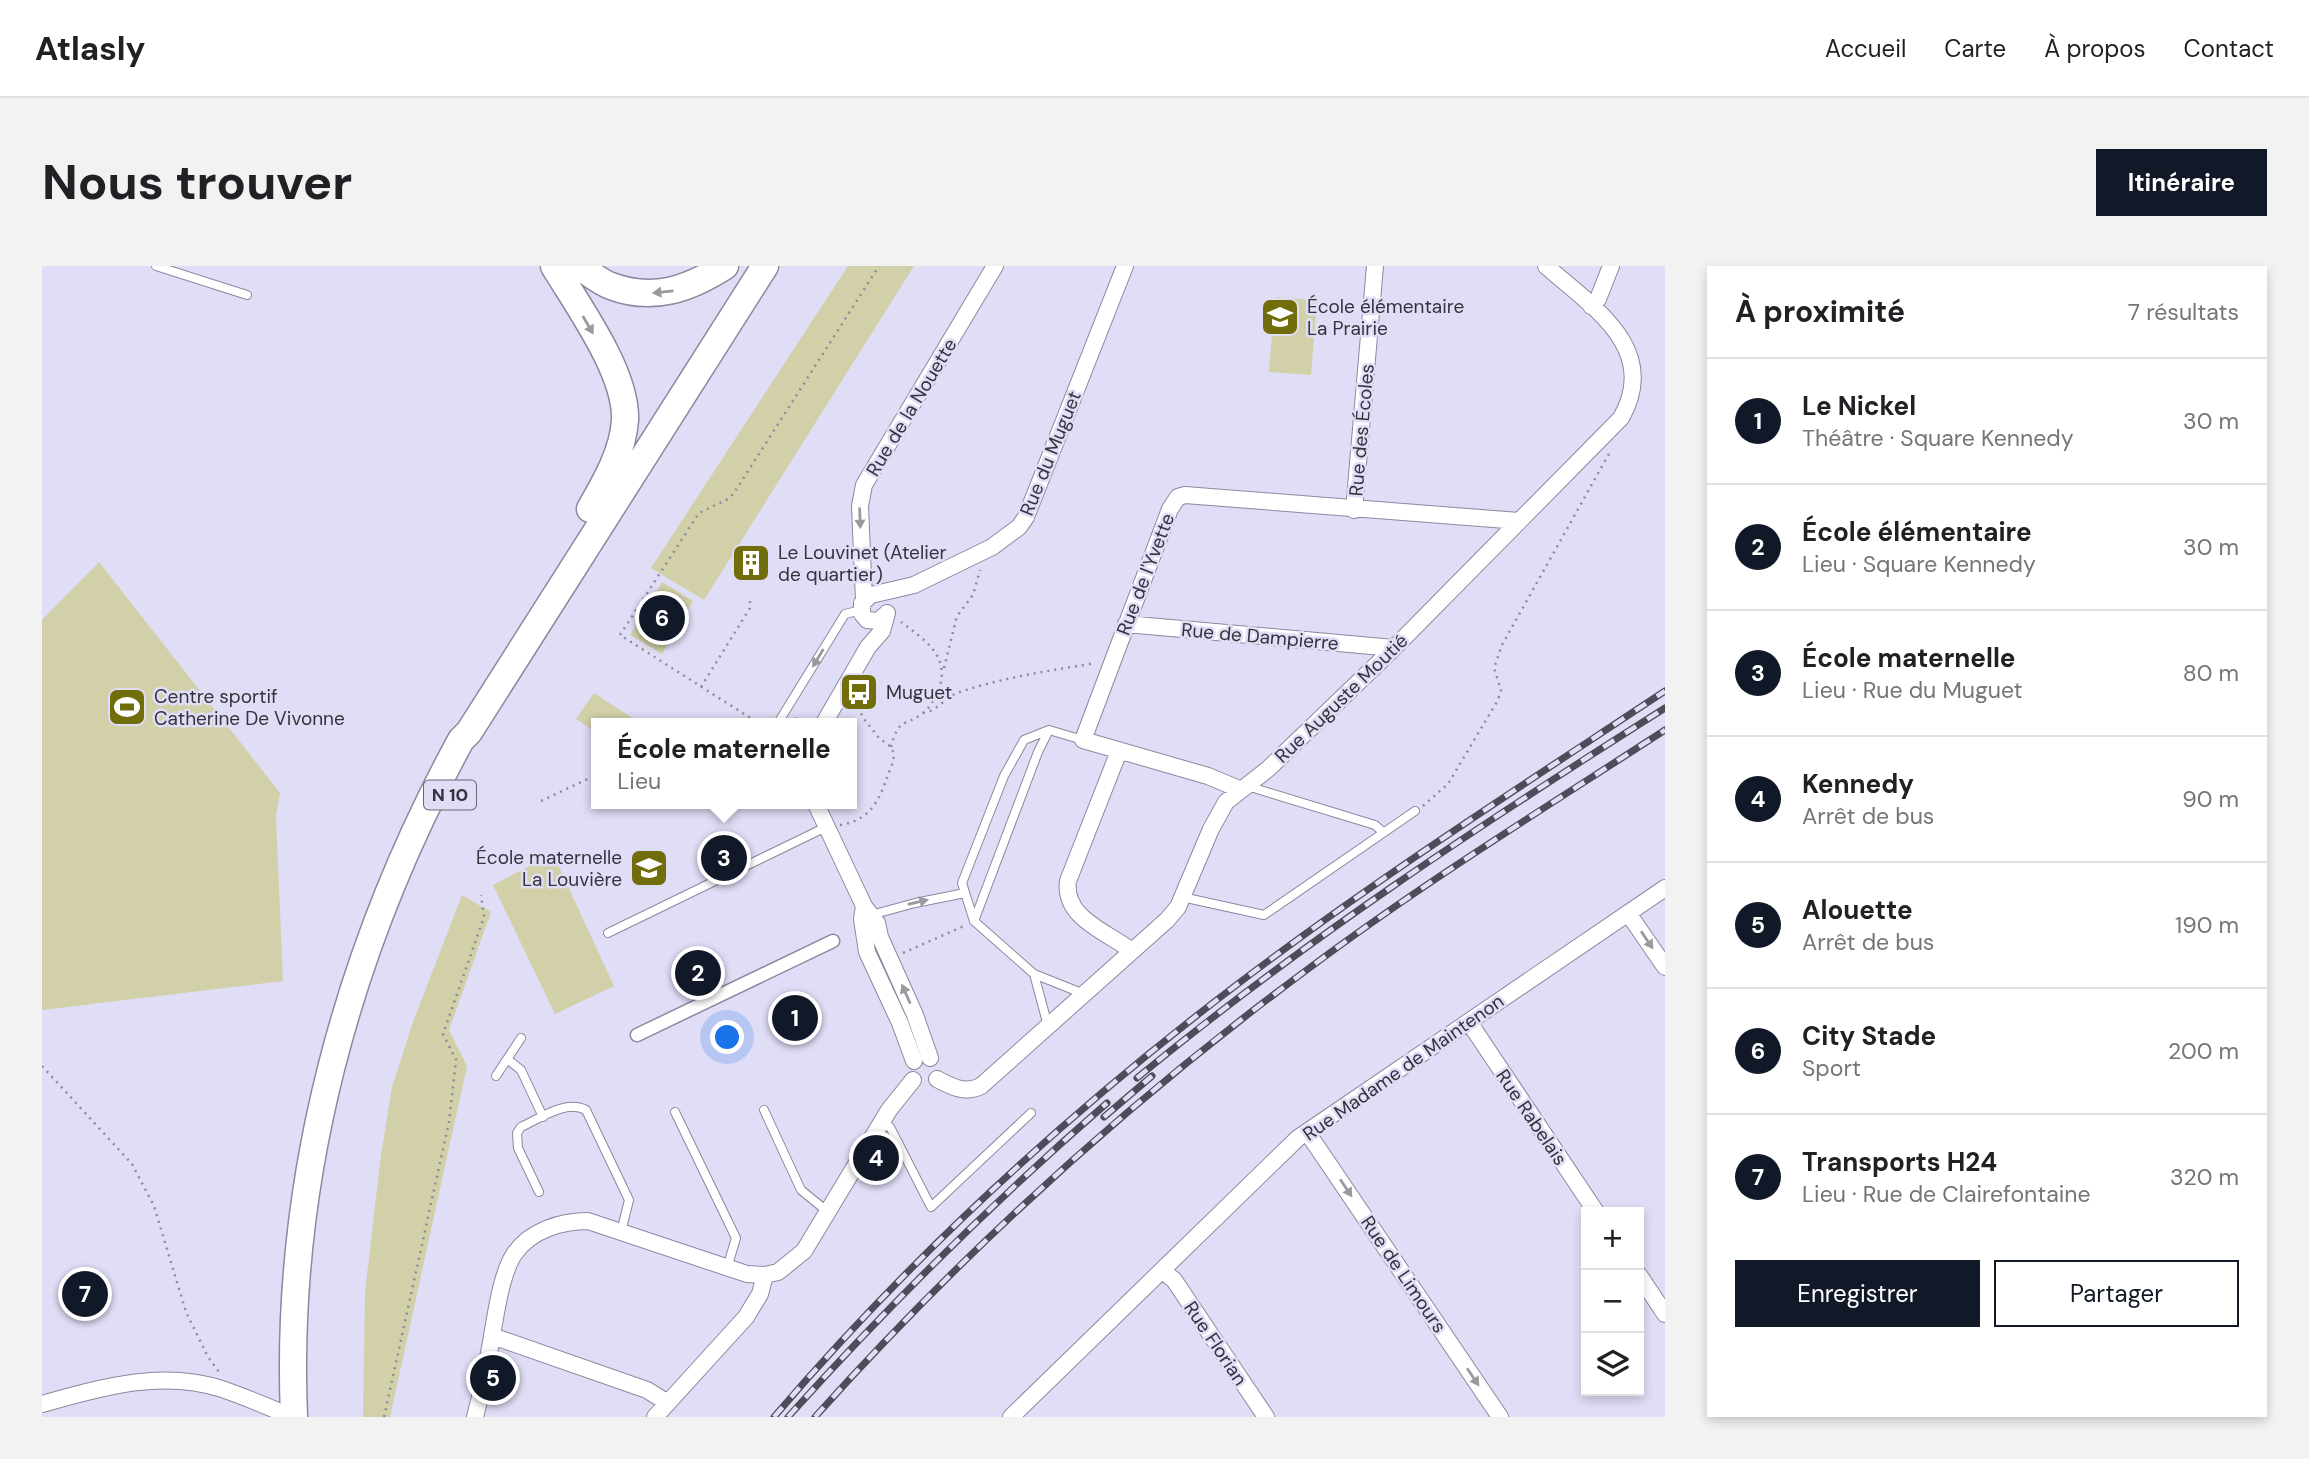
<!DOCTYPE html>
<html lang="fr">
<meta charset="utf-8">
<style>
:root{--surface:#fff;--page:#f2f2f2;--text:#202124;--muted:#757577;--line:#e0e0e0;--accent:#111827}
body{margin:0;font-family:"DM Sans",sans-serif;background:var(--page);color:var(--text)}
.controls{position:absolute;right:21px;bottom:21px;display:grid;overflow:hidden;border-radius:0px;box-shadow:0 4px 10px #0003}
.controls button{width:63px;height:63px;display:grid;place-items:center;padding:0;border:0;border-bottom:2px solid var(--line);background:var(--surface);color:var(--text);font:35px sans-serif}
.you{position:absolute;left:686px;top:772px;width:24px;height:24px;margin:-18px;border:5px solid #fff;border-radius:50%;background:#1a73e8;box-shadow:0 0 0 10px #1a73e833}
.badge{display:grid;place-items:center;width:46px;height:46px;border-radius:50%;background:var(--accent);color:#fff;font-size:23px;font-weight:700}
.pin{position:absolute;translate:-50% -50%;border:4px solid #fff;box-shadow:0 2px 7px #0006}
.popup{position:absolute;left:549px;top:452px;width:266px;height:91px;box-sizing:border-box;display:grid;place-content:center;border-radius:0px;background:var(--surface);filter:drop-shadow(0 2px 5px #0005);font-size:23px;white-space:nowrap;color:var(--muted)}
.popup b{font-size:26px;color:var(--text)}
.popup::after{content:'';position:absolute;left:50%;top:100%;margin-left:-14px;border:14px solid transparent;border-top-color:var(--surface)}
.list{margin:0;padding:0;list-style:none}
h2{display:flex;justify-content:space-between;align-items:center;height:91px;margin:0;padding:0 28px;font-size:30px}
h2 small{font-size:23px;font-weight:400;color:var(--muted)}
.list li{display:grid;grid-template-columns:46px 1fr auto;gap:21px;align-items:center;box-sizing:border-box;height:126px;padding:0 28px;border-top:2px solid var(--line)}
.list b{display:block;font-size:26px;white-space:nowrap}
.list p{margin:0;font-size:23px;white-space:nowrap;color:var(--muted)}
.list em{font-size:23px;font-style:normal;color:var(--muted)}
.actions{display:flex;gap:14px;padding:21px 28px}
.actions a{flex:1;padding:16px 0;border:2px solid var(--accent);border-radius:0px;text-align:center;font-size:24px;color:var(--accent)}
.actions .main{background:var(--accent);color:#fff}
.icon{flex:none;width:38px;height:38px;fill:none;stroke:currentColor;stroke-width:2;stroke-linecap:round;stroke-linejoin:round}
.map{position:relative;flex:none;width:1623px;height:1151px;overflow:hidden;border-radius:0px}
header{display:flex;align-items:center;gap:42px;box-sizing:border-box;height:98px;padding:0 35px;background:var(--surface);border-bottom:2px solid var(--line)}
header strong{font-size:33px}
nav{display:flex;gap:38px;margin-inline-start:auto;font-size:24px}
.intro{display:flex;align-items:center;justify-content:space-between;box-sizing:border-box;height:168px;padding:0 42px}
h1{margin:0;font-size:49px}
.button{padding:18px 32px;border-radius:0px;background:var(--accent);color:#fff;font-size:24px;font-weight:700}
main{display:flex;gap:42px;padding:0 42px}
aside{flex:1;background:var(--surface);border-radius:0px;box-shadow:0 4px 10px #0003}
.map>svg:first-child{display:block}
.green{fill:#d1d0a8}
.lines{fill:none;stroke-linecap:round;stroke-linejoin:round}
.service-casing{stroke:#8b889f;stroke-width:10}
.pedestrian-casing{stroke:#8b889f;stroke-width:15}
.minor-casing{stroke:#8b889f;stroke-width:18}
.primary-casing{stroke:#8b889f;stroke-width:29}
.path{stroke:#8d8b9c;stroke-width:2.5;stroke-dasharray:2 5;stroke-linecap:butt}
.service{stroke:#fff;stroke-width:8}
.pedestrian{stroke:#fff;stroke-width:12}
.minor{stroke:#fff;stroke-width:16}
.primary{stroke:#fff;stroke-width:26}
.rail-casing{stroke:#4e4c58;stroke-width:7}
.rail{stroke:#e0ddf6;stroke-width:4.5;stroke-dasharray:13;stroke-linecap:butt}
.oneway{fill:#9a999e}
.labels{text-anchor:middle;stroke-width:5;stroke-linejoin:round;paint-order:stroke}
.shield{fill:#e0ddf6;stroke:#686674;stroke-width:2}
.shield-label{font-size:18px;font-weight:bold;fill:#34333c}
.poi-label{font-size:19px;fill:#34333c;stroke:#e0ddf6;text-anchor:start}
.street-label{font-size:19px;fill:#34333c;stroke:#e0ddf6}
</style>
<header>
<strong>Atlasly</strong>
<nav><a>Accueil</a><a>Carte</a><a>À propos</a><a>Contact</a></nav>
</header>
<div class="intro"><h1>Nous trouver</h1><a class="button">Itinéraire</a></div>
<main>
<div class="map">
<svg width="1623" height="1151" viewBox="0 0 1623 1151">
<rect width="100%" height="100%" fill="#e0ddf6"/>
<path class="green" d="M806 0H872L662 334 609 302Z
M1233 31 1275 34 1269 109 1227 106Z
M57 296 238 527 234 550 241 715 0 744V354Z
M620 316 651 335 620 388 588 369Z
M552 427 595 455 593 457H554V466L534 453Z
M511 588 572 720 513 748 451 619Z
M420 629 449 646 407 764 425 800 348 1151H321L323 1026 339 889 350 821 371 756Z"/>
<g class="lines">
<defs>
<path id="service" d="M114 0 205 29
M736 457 803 348 819 344
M1205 520 1333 559 1341 566
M1140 631 1222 649 1373 545
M829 649 873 637 923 627
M932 655 996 486 1007 464 1041 474
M566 667 784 561
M992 708 1042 728
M1006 760 992 708 932 655 920 617 962 510 982 474 1007 464
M465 793 479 804 501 851
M454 810 479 772
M722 844 759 924 786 946
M633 846 694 972 685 1002
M839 856 848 861 889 941 989 847
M497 926 476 882 475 867 479 861C497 853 524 833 544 844L587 934 579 966"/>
<path id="pedestrian" d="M595 769 791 675"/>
<path id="minor" d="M1549 40 1556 33 1569 0
M1312 244 1333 0
M822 334 818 240 822 219 953 0
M843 349 837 355 825 354 820 348V337L829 329 872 319 950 281 977 261 984 251 1083 0
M1084 358 1352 382
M782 457 826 381 840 365 845 347
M1077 485 1026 615C1021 652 1065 666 1090 685
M1197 523 1166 510 1041 474 1128 243 1136 231 1143 229 1477 255
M774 538 822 640 835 657 838 671 873 749 888 792
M822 640 820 653 825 686 858 757 872 795
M1586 647 1623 701
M1427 756 1554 946
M895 813C910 821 923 828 939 820L1125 654 1136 641 1169 563 1184 536 1226 503 1352 382 1579 152C1619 82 1549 40 1504 0
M1265 866 1458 1151
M1121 1005 1132 1014 1224 1151
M1597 1009 1623 1048
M450 1070 605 1124 626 1137
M0 1138C58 1122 119 1103 180 1123 203 1131 227 1141 250 1151
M433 1151C438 1131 443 1112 446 1092 452 1064 457 1009 473 987 489 964 520 955 546 955L705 1008 723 1009 736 1006 762 985 847 844 871 814
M613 1151 704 1051 718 1028 723 1009
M969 1151 1256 872 1623 622"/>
<path id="primary" d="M512 0C536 40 585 107 583 154 581 186 564 215 548 243
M537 0C547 7 558 16 569 20 611 36 647 23 683 0
M252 1151C242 914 306 681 419 474L427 466 723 0"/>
</defs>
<use href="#service" class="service-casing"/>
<use href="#pedestrian" class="pedestrian-casing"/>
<use href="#minor" class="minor-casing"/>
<use href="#primary" class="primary-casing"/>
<path class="path" d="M902 402 915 350 931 329 938 304
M659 421 708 342V330
M881 447C896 445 904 430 918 426 963 411 1007 405 1053 397
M753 452 760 456 767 455
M712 457 710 453 578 369 657 247 686 233 692 227 837 0
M849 481C857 451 861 462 881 447 888 442 892 433 896 425 910 391 883 374 859 356
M499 535 554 509
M1381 540 1406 518 1456 434 1459 424 1452 402 1460 379 1568 186
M798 559C835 553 839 526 851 496L852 488 849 481 837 472 822 453 812 434
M861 687 922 660
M0 800 90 898 112 940 144 1046 166 1091 177 1106
M342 1151 407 856 414 794 401 768 442 651 439 629"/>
<use href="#service" class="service"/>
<use href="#pedestrian" class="pedestrian"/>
<use href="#minor" class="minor"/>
<use href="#primary" class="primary"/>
<defs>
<path id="rail" d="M1095 812C1261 675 1441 557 1623 442
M1062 851 1110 810
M732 1151C868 992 1026 847 1193 720 1331 615 1478 521 1623 425
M746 1151C846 1040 952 935 1065 837
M773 1151C922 985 1086 836 1266 703 1381 617 1503 542 1623 464"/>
</defs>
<use href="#rail" class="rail-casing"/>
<use href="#rail" class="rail"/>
</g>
<defs><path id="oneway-solid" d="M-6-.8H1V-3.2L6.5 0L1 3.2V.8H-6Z" transform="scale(1.75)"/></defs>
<g class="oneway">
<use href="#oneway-solid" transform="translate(621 26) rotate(174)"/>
<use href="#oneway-solid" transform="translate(546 59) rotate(60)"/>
<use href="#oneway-solid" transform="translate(818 252) rotate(88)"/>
<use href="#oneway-solid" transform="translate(776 392) rotate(121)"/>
<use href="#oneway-solid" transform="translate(876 636) rotate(-13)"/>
<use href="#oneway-solid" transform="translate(1605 674) rotate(56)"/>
<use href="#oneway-solid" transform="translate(864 728) rotate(-114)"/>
<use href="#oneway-solid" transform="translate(1304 922) rotate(56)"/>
<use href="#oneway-solid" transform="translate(1431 1111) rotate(56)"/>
</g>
<defs>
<symbol id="school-square" viewBox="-11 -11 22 22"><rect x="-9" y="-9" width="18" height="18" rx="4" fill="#716d0b" stroke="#e0ddf6"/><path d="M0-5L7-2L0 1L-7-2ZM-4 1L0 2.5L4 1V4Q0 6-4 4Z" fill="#fff"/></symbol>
<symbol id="building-square" viewBox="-11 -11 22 22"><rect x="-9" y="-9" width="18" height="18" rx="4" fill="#716d0b" stroke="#e0ddf6"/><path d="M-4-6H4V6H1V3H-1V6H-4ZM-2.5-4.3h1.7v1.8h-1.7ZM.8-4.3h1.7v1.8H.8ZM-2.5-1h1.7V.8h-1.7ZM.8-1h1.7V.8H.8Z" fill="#fff"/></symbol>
<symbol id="bus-square" viewBox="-11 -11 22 22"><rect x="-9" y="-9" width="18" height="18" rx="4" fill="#716d0b" stroke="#e0ddf6"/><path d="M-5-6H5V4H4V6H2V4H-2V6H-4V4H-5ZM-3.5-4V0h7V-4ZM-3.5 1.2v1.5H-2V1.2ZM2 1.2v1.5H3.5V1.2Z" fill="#fff"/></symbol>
<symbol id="stadium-square" viewBox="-11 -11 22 22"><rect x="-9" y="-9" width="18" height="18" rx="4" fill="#716d0b" stroke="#e0ddf6"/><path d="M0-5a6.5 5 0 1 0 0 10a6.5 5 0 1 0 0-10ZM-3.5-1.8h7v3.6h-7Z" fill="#fff"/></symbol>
</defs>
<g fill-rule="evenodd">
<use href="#school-square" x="1216" y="29" width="44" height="44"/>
<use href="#building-square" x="687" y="275" width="44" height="44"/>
<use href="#bus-square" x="795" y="404" width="44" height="44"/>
<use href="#stadium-square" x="63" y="419" width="44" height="44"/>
<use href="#school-square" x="585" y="580" width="44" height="44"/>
</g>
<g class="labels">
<rect class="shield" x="382" y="514.5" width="52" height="29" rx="5"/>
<g class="shield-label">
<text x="408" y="535">N 10</text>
</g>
<g class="poi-label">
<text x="1265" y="47">École élémentaire<tspan x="1265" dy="22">La Prairie</tspan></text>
<text x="736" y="293">Le Louvinet (Atelier<tspan x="736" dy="22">de quartier)</tspan></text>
<text x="844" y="433">Muguet</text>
<text x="112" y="437">Centre sportif<tspan x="112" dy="22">Catherine De Vivonne</tspan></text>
<text x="580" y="598" text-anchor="end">École maternelle<tspan x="580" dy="22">La Louvière</tspan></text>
</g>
<g class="street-label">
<text transform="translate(869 141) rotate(-59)" y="7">Rue de la Nouette</text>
<text transform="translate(1319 164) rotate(-85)" y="7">Rue des Écoles</text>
<text transform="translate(1008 187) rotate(-68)" y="7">Rue du Muguet</text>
<text transform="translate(1103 308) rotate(-69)" y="7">Rue de l'Yvette</text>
<text transform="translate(1218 370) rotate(5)" y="7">Rue de Dampierre</text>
<text transform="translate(1299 432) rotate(-44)" y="7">Rue Auguste Moutié</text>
<text transform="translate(1361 801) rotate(-35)" y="7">Rue Madame de Maintenon</text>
<text transform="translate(1490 851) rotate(56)" y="7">Rue Rabelais</text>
<text transform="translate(1362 1008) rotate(56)" y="7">Rue de Limours</text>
<text transform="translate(1174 1077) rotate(56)" y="7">Rue Florian</text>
</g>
</g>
</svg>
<div class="controls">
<button>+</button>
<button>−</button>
<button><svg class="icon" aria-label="layers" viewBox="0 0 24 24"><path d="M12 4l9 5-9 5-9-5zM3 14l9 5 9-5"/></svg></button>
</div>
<div class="you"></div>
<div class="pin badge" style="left:753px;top:752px">1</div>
<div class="pin badge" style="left:656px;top:707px">2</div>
<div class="pin badge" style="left:682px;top:592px">3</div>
<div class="popup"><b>École maternelle</b>Lieu</div>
<div class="pin badge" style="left:834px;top:892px">4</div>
<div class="pin badge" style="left:451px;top:1112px">5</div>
<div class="pin badge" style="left:620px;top:352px">6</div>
<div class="pin badge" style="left:43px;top:1028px">7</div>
</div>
<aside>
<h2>À proximité<small>7 résultats</small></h2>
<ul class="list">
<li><span class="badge">1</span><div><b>Le Nickel</b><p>Théâtre · Square Kennedy</p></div><em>30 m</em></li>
<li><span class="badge">2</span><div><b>École élémentaire</b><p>Lieu · Square Kennedy</p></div><em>30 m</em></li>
<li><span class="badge">3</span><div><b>École maternelle</b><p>Lieu · Rue du Muguet</p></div><em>80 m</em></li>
<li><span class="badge">4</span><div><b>Kennedy</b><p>Arrêt de bus</p></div><em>90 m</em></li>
<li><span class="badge">5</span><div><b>Alouette</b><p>Arrêt de bus</p></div><em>190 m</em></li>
<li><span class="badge">6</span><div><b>City Stade</b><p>Sport</p></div><em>200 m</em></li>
<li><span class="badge">7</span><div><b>Transports H24</b><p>Lieu · Rue de Clairefontaine</p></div><em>320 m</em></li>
</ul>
<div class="actions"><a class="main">Enregistrer</a><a>Partager</a></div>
</aside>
</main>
